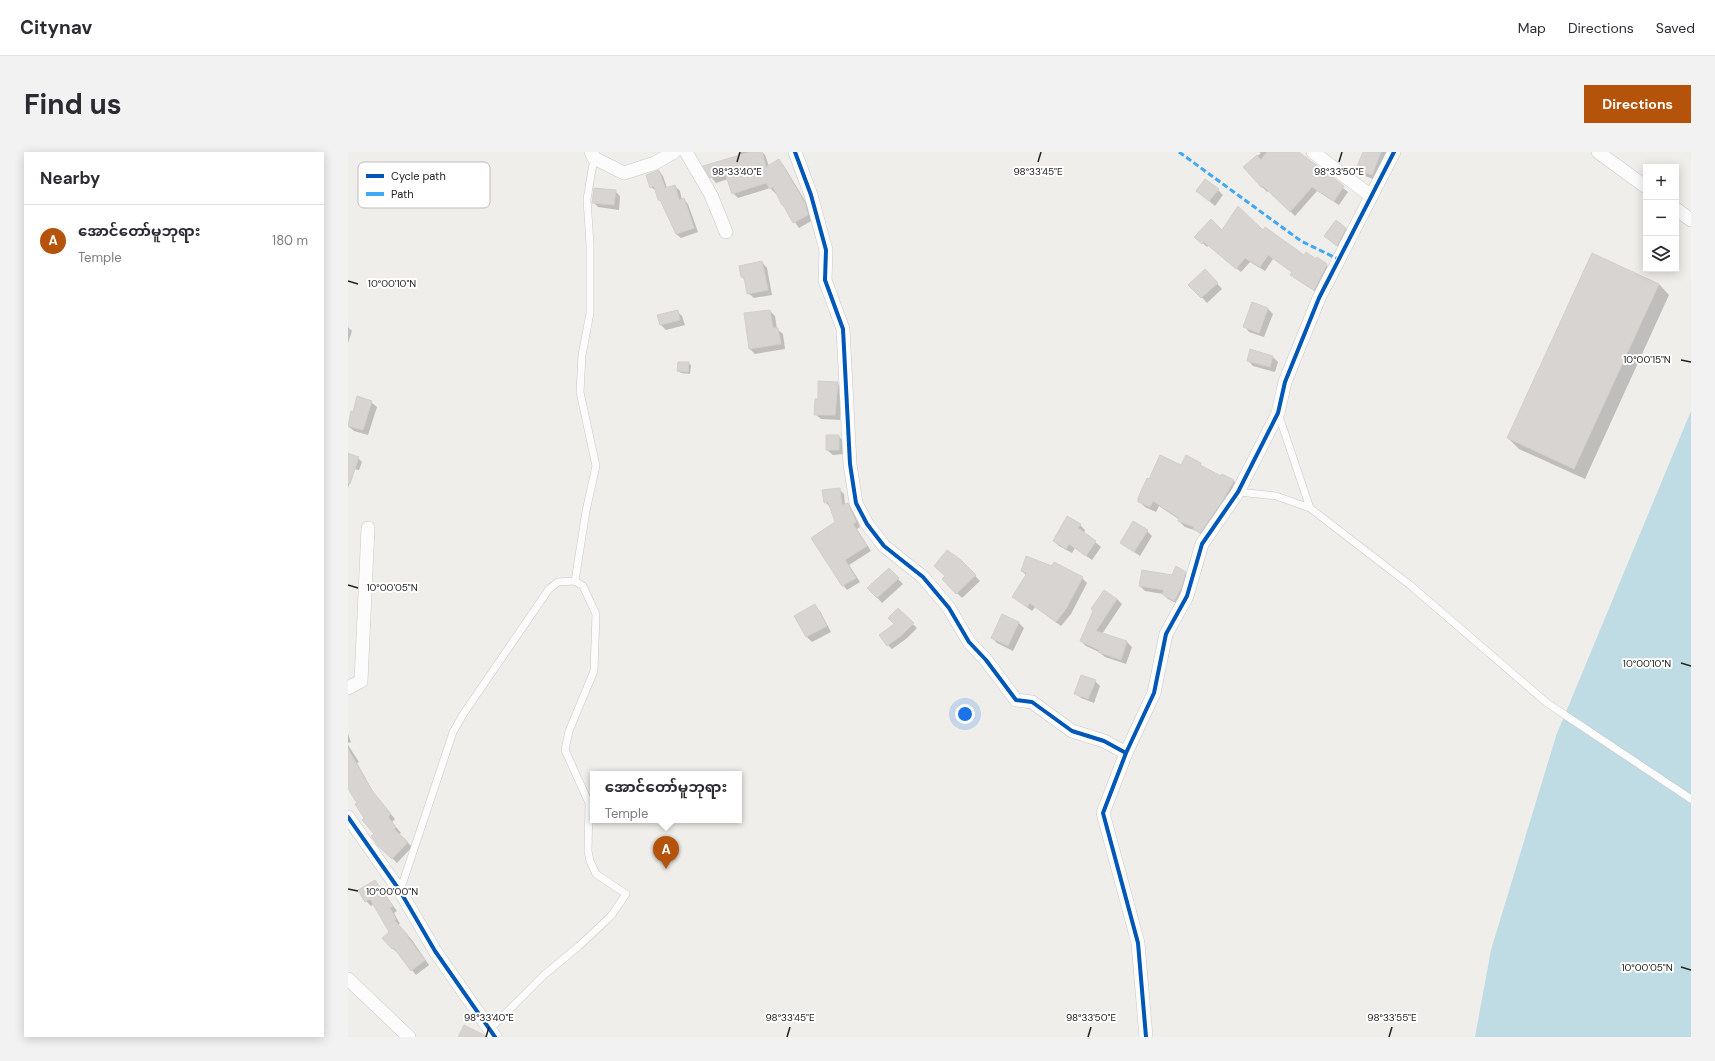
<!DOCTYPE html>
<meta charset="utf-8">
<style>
:root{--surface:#fff;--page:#f2f2f3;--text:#2b2b33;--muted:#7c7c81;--line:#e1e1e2;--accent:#b45309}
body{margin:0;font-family:"DM Sans","Noto Sans Myanmar",sans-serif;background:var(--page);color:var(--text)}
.controls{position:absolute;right:12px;top:12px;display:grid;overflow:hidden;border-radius:0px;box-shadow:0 2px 10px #0003}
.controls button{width:36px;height:36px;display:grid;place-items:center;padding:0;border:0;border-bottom:1px solid var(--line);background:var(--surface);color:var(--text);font:20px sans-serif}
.you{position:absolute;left:617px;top:562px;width:14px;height:14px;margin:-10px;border:3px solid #fff;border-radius:50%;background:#1a73e8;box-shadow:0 0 0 6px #1a73e833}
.badge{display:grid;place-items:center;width:26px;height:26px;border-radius:50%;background:var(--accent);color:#fff;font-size:13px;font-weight:700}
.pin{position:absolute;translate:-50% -33px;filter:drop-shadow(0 1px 2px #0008)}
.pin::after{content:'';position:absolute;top:21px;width:14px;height:12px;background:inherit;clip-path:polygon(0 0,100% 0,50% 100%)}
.popup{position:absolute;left:242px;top:619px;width:152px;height:52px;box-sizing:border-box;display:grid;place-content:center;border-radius:0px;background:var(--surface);filter:drop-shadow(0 1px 3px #0005);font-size:13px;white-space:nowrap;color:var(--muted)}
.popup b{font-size:15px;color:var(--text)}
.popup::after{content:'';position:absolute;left:50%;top:100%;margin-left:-8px;border:8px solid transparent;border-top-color:var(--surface)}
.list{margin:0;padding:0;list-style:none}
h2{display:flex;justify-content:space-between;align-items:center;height:52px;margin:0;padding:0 16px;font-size:17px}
h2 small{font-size:13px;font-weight:400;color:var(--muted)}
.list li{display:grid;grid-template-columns:26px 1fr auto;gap:12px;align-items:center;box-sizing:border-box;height:72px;padding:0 16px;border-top:1px solid var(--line)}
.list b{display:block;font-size:15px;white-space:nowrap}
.list p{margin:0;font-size:13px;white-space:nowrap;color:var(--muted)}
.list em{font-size:13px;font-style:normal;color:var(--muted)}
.icon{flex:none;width:22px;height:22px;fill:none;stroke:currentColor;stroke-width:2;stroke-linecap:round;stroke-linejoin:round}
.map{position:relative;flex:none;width:1343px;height:885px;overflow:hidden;border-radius:0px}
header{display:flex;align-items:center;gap:24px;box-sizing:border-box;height:56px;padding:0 20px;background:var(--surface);border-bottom:1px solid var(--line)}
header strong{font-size:19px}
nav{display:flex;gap:22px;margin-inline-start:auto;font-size:14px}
.intro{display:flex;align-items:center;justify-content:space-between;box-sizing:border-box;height:96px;padding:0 24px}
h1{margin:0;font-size:28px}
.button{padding:10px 18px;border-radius:0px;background:var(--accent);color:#fff;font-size:14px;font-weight:700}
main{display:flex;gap:24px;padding:0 24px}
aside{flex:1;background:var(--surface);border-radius:0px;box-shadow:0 2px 10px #0003}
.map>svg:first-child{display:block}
.water{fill:#bfdbe3}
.shadow{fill:#0003}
.building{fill:#d7d4d2;stroke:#d3d0cc}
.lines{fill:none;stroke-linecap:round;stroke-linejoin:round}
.service-casing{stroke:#c9c8c7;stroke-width:8}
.minor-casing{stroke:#c9c8c7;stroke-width:14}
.service{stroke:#fdfcfc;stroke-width:7}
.minor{stroke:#fdfcfc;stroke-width:13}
.quiet{stroke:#3fa9f5;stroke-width:3;stroke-dasharray:6 3;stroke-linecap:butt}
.cycleway-casing{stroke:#fff;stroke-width:6}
.cycleway{stroke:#0057b8;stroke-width:4}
.ticks{fill:none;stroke:#222;stroke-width:1.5}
.key{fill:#fff;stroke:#bdbdbd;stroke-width:1}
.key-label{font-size:11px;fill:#222}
.ticks-label{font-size:10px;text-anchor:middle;fill:#222;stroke:#fff;stroke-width:4;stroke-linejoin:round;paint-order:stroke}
</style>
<header>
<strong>Citynav</strong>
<nav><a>Map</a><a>Directions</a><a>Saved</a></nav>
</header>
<div class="intro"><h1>Find us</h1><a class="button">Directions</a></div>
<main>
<aside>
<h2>Nearby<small></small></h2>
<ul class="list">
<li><span class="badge">A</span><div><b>အောင်တော်မူဘုရား</b><p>Temple</p></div><em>180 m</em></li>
</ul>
</aside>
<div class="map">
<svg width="1343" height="885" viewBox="0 0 1343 885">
<rect width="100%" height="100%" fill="#f0eeeb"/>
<path class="water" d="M1343 259V885H1127L1143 798 1208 584Z"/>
<path class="shadow" d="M392 0H414L417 3 421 14 431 8 436 14 462 57 465 68 451 76 435 53 429 41 428 42 422 36 390 46 385 41 380 27 368 31 363 25 393 4Z
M911 0H949L1000 40 991 53 969 39 947 64 921 39 919 40 896 15 913 1Z
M1016 0H1050L1031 29 1017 24 1010 17Z
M311 19 315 24 319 36 327 34 332 39 334 48 336 47 340 52 350 80 333 86 328 82 315 52 311 48 309 40 303 35Z
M870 38 875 43 867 54 849 39Z
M267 39 272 44 271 58 250 55 245 50Z
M998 76 1003 82 994 98 978 84Z
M874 79H916L956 104 968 108 969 107 983 117 971 142 948 127 943 122 945 121 925 107 917 119 902 110 893 120 861 93 859 95 848 85Z
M414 110 419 116 424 143 406 146 400 141 397 128 394 125Z
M857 118 874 137 859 151 842 133Z
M1311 132 1321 143 1237 327 1171 297 1160 286Z
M905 152 920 157 925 162 916 185 901 180 896 174Z
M329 159 334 164 337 173 318 178 313 173 310 164Z
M422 159 427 164 429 177 435 182 437 197 407 202 402 197 397 162Z
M0 175 4 179 0 191Z
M925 205 930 210 927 220 905 214 900 208Z
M340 211 343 213 342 222 333 221 330 219Z
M489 231 494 236 492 268 473 267 467 262 471 248Z
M23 250 29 255 20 283 6 279 0 274Z
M490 284 496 289V302L485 303 479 298Z
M0 302 10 306 14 310 11 318 6 317 0 336Z
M838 305 873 325 885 328 891 334 858 386 849 379 837 375 831 369 832 368 811 354 808 360 797 355 791 349 801 328 834 314Z
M491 337 496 342 497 353 500 352 504 357 512 375 509 377 523 399 501 413 512 430 499 438 495 433 488 370 482 355 477 350Z
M732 373 737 378 736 381 753 395 744 408 727 396 724 401 711 394 706 389Z
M799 379 804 384 792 404 773 391Z
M613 409 632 429 614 446 595 427Z
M541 418 555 432 534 451 521 436Z
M674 419 734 426 739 431 723 462 713 474 687 455 684 459 665 445 679 424Z
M837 420 842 426 832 453 820 447 815 442 797 439 792 434Z
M769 447 774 452 754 482 779 490 784 495 778 512 757 505 751 500 738 494 733 489Z
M466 454 472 459 483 480 464 490 459 485 447 464Z
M550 458 569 476 558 487 544 497 540 493 548 472Z
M655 463 671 471 676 476 665 499 649 491 644 486Z
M747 529 752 534 746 551 733 546 728 541Z
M0 582 3 590 0 591Z
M0 593 11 610 9 611 27 643 47 667 44 670 53 681 51 682 64 695 49 711 31 693 27 682 17 666 0 630Z
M27 729 49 759 46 761 52 772 50 773 64 788 81 813 68 823 50 801 45 797 42 780 26 752 23 754 18 749Z"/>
<path class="building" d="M402 0H414L418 15 431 7 457 51 460 63 445 71 435 53H434L425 35 422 37 418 31 384 42 377 21 362 26 355 14Z
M919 0H951L996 34 986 49 964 35 942 60 915 34 914 36 895 15 909 3 913 8Z
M1015 0H1033L1024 23 1008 17Z
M311 18 317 36 327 33 331 48 336 46 346 76 328 82 312 48H310L306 34 302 36 298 23Z
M857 27 871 37 861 49 848 39Z
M246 36 268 38 266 53 244 51Z
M890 54 915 78 917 75 956 103 958 100 968 107 969 105 979 112 966 138 942 123 944 120 920 103 912 115 897 106 888 117 856 90 854 92 846 85 863 67 874 78Z
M988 68 998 76 989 94 976 84Z
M1244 101 1311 132 1226 317 1159 286Z
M414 109 420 138 399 142 396 125H393L391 114Z
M857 117 870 131 853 146 840 133Z
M904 150 920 156 911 181 895 175Z
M330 158 332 168 312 173 309 163Z
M422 158 425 176H430L433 192 401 197 396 161Z
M902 197 925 204 922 215 899 209Z
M330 210H341L340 220 329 219Z
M470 229 490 230 487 263H466L467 247H470Z
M9 244 24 249 15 278 0 274 3 259 5 260Z
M478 283H491V298H478Z
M0 301 11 305 2 332 0 331Z
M812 303 833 313 838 303 853 311 852 313 873 324 874 322 886 328 875 348 852 381 845 377 846 375 830 369 831 366 805 349 802 355 790 350V346L799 326 801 327Z
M492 336 494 353 500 351 508 370 505 372 519 394 497 408 508 426 494 434 463 386 487 370 480 350 476 351 474 338Z
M719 364 733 372 730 376 748 389 738 404 721 392 718 397 705 389Z
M785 369 800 378 786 400 772 391Z
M599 398 613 408 628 423 608 442 594 427 597 424 586 414Z
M678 404 704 414 706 410 735 425 718 457 708 470 682 451 679 455 664 445 679 421 673 419Z
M828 414 838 420 833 436 826 449 814 442 816 438 791 434 794 418 824 423Z
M541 416 551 426 529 446 519 436Z
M756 438 769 447 748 479 779 489 773 508 750 500 751 498 732 489 745 459 743 457Z
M467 452 479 474 458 485 446 464Z
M550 456 566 471 554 483 539 494 531 483 546 472 540 466Z
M654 462 671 470 660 494 643 486Z
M733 523 748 528 740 547 726 542Z
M0 597 23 637 43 662 40 665 48 675 46 677 60 690 44 707 30 694 23 684 26 682 14 668 16 666 7 652 9 651 0 637Z
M27 728 45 754 42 756 48 767 46 768 60 783 59 784 77 808 63 819 46 796 44 797 34 786 41 780 22 747 17 750 10 738Z
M116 873 136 883 137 885H110Z"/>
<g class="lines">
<defs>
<path id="service" d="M930 261 962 356 1062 433 1199 551 1343 647
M890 340 928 344 962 356
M227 429 238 359 248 314 232 240 234 203 242 161V92L239 47 246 6
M52 739 105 580 116 561 201 437 210 430 227 429 235 434 248 462 246 519 221 579 217 598 241 651 240 699 242 709 248 722 278 742 263 764 231 794 196 823 142 877"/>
<path id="minor" d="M243 0 246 6 276 21 307 11 326 0
M338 0 363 43 378 80
M447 0 463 43 478 98 477 128 495 177 502 312 508 351 519 372 536 394 575 425 601 456 621 490 638 508 668 548 684 550 724 579 756 589 778 601 755 661 790 791 798 885
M965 0 1023 44
M1250 0 1298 35
M1328 57 1343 68
M0 536 13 529 20 376
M778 601 806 541 818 482 839 444 854 392 890 340 930 261 937 230 971 146 1046 0
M0 665 52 739 87 799 147 885
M0 827 61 885"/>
</defs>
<use href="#service" class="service-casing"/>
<use href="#minor" class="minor-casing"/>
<use href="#service" class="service"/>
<use href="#minor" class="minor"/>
<path class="quiet" d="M831 0 953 89 990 107"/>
<defs>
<path id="cycleway" d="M447 0 463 43 478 98 477 128 495 177 502 312 508 351 519 372 536 394 575 425 601 456 621 490 638 508 668 548 684 550 724 579 756 589 778 601 755 661 790 791 798 885
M778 601 806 541 818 482 839 444 854 392 890 340 930 261 937 230 971 146 1046 0
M0 665 52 739 87 799 147 885"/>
</defs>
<use href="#cycleway" class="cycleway-casing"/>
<use href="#cycleway" class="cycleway"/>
</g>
<path class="ticks" d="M389 10 392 0M690 10 693 0M991 10 994 0M0 129 10 132M1333 208 1343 210M0 433 10 436M1333 511 1343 514M0 737 10 739M1333 815 1343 818M138 885 141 875M439 885 442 875M740 885 743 875M1041 885 1044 875"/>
<rect x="10" y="10" width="132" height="46" rx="6" class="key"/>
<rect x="18" y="22" width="18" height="4" fill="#0057b8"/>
<rect x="18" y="40" width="18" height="4" fill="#3fa9f5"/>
<g class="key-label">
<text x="43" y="28">Cycle path</text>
<text x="43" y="46">Path</text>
</g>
<g class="ticks-label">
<text x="389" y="23">98°33'40"E</text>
<text x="690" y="23">98°33'45"E</text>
<text x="991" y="23">98°33'50"E</text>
<text x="44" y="135">10°00'10"N</text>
<text x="1299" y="211">10°00'15"N</text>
<text x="44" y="439">10°00'05"N</text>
<text x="1299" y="515">10°00'10"N</text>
<text x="44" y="743">10°00'00"N</text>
<text x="1299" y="819">10°00'05"N</text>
<text x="141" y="869">98°33'40"E</text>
<text x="442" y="869">98°33'45"E</text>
<text x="743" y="869">98°33'50"E</text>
<text x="1044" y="869">98°33'55"E</text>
</g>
</svg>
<div class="controls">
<button>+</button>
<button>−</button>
<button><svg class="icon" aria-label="layers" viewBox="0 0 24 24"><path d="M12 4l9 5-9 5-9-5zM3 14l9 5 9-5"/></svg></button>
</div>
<div class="you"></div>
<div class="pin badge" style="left:318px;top:717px">A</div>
<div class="popup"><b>အောင်တော်မူဘုရား</b>Temple</div>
</div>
</main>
